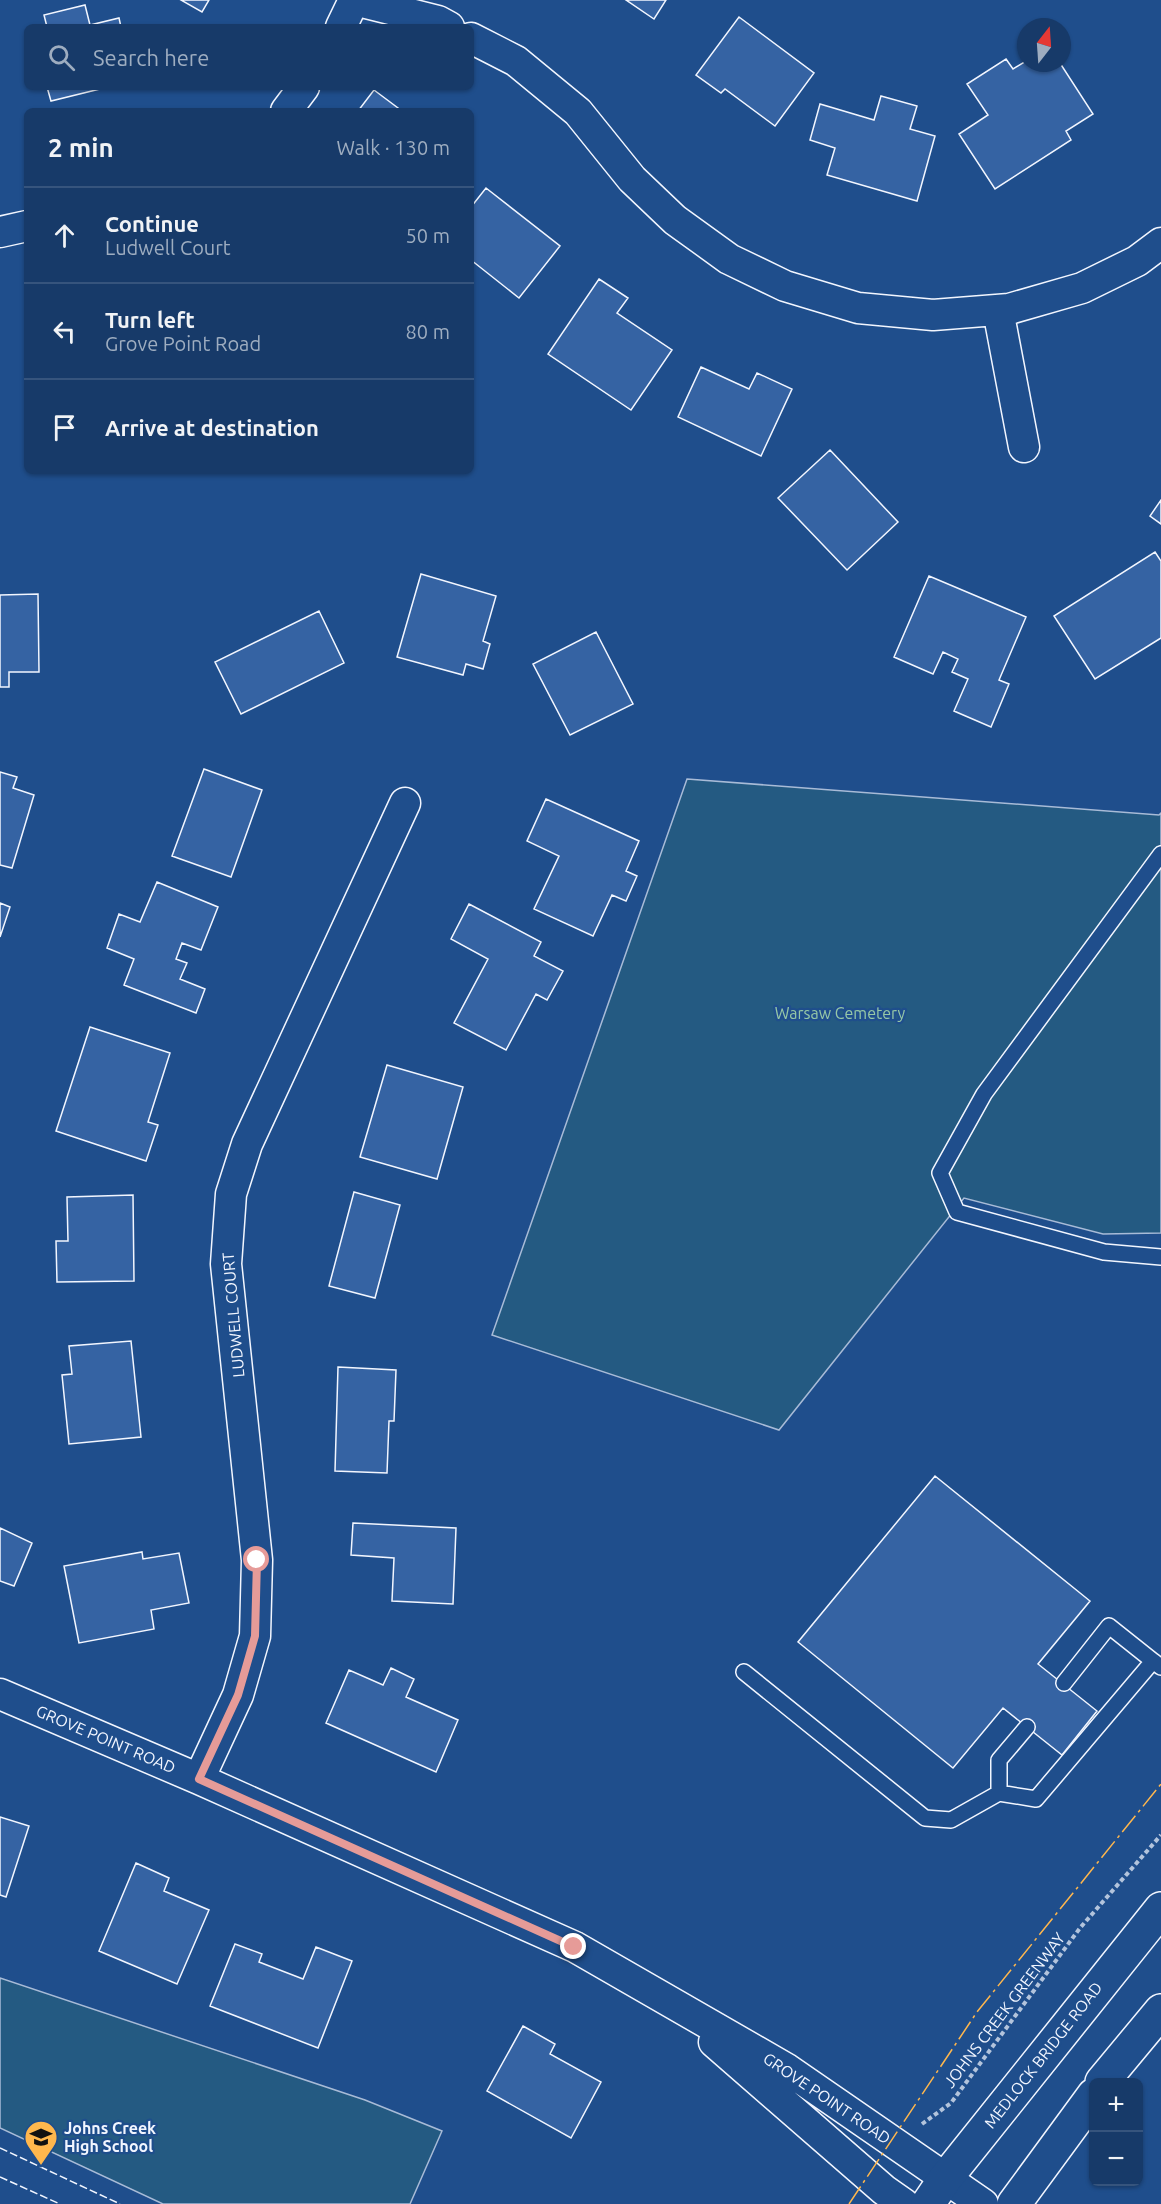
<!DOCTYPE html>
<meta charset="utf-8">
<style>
:root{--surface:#173a69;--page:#244571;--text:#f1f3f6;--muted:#9eadc0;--line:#36547d}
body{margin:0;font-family:Ubuntu,sans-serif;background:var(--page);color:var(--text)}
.controls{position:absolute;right:18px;bottom:18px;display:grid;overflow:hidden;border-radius:9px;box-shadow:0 2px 4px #0004}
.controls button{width:54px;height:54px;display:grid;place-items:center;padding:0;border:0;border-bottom:2px solid var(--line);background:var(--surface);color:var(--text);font:30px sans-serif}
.compass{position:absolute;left:1017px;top:18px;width:54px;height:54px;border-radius:50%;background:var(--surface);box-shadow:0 2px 4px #0004;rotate:17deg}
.stop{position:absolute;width:18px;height:18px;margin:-14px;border:4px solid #e69b98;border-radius:50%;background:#fff}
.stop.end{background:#e69b98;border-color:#fff;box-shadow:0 2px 6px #0008}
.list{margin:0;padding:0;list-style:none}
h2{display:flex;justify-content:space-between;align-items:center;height:78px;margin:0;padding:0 24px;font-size:26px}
h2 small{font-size:20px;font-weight:400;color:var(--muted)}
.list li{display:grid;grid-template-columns:39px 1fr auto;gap:18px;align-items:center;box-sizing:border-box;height:96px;padding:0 24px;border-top:2px solid var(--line)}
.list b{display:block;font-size:22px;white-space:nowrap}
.list p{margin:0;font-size:20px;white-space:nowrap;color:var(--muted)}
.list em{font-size:20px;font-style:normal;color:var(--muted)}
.icon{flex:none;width:33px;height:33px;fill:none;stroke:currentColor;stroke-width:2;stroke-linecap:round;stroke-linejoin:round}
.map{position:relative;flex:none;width:1161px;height:2204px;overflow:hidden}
.search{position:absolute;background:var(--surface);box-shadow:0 2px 4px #0004;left:24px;top:24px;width:450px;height:66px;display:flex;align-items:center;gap:15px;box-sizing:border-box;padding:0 21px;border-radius:9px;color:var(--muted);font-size:22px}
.panel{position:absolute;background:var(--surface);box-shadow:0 2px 4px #0004;left:24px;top:108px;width:450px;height:366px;border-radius:9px}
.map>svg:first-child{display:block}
.green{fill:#245a82;stroke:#a8bbd7;stroke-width:1.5}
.building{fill:#3563a3;stroke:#f2f6ff;stroke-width:1.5}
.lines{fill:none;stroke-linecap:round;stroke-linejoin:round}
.service-casing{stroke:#f2f6ff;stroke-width:18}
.minor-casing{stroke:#f2f6ff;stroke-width:33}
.trunk-casing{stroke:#f2f6ff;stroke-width:36}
.path{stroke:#b3c4dc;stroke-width:4;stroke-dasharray:4.5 3;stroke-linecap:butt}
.service{stroke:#1f4e8c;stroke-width:15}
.minor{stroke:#1f4e8c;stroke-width:30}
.trunk{stroke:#1f4e8c;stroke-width:33}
.fence{stroke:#f2f6ff;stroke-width:1.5;stroke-dasharray:8 3;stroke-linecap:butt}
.power{stroke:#ffb74d;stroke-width:1.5;stroke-dasharray:21 4.5 3 4.5;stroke-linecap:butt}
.route{stroke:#e69b98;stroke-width:8}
.labels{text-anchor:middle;stroke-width:4.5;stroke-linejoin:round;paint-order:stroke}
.park-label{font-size:16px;fill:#97c8a6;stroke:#1f4e8c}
.street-label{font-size:16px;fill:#f2f6ff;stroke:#1f4e8c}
.poi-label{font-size:16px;font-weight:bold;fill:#f2f6ff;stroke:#1f4e8c;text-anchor:start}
</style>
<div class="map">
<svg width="1161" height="2204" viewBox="0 0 1161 2204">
<rect width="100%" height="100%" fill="#1f4e8c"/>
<path class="green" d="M687 779 1159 815 1161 813V1233L1103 1234 964 1198 779 1430 492 1335Z
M0 1978 365 2100 442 2131 410 2204H163L0 2128Z"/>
<path class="building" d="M181 0H209L202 12Z
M626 0H666L654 19Z
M85 5 90 25 119 18 121 27H47L44 15Z
M739 17 814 73 775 126 725 89 721 93 696 75Z
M1006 59 1013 69 1026 61V63H1060L1093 114 1066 131 1071 140 995 189 959 134 988 115 967 84Z
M47 87H108L51 101Z
M374 90 402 111H358Z
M881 96 917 106 910 129 935 136 917 201 827 175 835 148 810 140 820 104 874 120Z
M486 188 560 246 519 298 471 260V207Z
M599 279 628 298 617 313 672 350 631 410 548 354Z
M701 367 749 389 757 373 792 389 761 456 678 417Z
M830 450 898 522 847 570 778 498Z
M1161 500V524L1150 516Z
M1155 552 1161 561V638L1095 679 1054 616Z
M421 574 496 596 483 641 490 644 483 669 466 664 463 675 397 657Z
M929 576 1026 617 999 680 1009 684 991 727 954 711 968 679 952 672 958 659 943 652 933 674 894 657Z
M38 594 39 672H9V687H0V595Z
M319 611 344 663 241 714 215 662Z
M596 632 633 704 570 735 533 664Z
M204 769 262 790 231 877 172 856Z
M0 772 17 777 13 788 34 795 12 868 0 865Z
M546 799 639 841 626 871 637 876 626 901 612 895 593 936 534 909 559 856 527 841Z
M157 882 218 907 201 950 182 943 176 959 187 963 180 979 205 989 196 1013 124 985 134 959 107 948 119 914 140 922Z
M0 903 10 907 0 937Z
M469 904 541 942 534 956 563 971 547 1000 536 994 506 1050 454 1023 488 959 451 939Z
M90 1027 170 1053 148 1122 158 1125 146 1161 56 1131Z
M387 1065 463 1087 437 1179 360 1157Z
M354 1192 400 1205 375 1298 329 1286Z
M133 1195 134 1281 57 1282 56 1241H68L67 1197Z
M131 1341 141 1437 69 1444 62 1375 72 1374 69 1346Z
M338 1367 396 1370 394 1421H389L387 1473 335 1471Z
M935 1476 1090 1601 1038 1664 1097 1711 1062 1755 1003 1708 953 1768 798 1642Z
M353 1523 456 1528 453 1604 392 1601 394 1558 351 1555Z
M0 1528 32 1543 14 1586 0 1581Z
M142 1552 143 1559 179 1553 189 1603 151 1610 154 1629 79 1643 64 1566Z
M391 1668 414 1679 406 1697 458 1720 436 1772 326 1723 349 1670 383 1685Z
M0 1817 29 1826 6 1897 0 1895Z
M136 1863 169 1878 164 1891 209 1910 177 1984 99 1951Z
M235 1944 262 1954 259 1962 303 1979 316 1947 352 1961 318 2048 210 2006Z
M523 2026 555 2044 550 2054 601 2082 571 2138 487 2091Z"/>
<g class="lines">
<defs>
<path id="service" d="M1161 854 984 1094 940 1173 957 1212 1104 1252 1161 1257
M744 1672 925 1818 951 1820 999 1793 1036 1799 1153 1661 1161 1667
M1064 1683 1109 1626 1153 1661
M999 1793V1760L1027 1727"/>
<path id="minor" d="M354 0 438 21 449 27
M341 27 354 0
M471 38 516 61 578 112 632 179 675 220 729 259 785 286 858 308 933 315 1009 309 1082 288 1137 261 1161 243
M286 111 304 87
M0 232 27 226
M998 310 1024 447
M0 1694 199 1779 575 1947 787 2069 983 2204
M199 1779 238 1695 255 1636 257 1560 226 1264 231 1194 247 1144 405 803
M714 2042 884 2190 904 2204"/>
<path id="trunk" d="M1102 2082 1161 2011
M928 2204 945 2179 1161 1909
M1014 2204 1094 2095"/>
</defs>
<use href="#service" class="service-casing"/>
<use href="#minor" class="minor-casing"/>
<use href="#trunk" class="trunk-casing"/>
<path class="path" d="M922 2124 951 2103 1080 1928 1161 1835"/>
<use href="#service" class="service"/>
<use href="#minor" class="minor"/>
<use href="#trunk" class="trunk"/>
<path class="fence" d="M0 2148 120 2204
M0 2177 60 2204"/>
<path class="power" d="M849 2204 977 2012 1161 1784"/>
</g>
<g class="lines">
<path class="route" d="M257 1560 255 1636 238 1695 199 1779 574 1947"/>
</g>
<defs>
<symbol id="school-pin" viewBox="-11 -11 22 30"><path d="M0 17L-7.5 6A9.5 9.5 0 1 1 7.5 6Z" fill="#ffb74d" stroke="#1f4e8c"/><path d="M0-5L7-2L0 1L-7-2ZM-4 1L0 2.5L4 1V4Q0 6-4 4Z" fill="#111"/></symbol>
</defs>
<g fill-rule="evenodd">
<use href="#school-pin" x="22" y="2118" width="38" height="52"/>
</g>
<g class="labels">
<g class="park-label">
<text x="840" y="1019">Warsaw Cemetery</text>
</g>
<g class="street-label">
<text transform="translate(233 1315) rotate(-95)" y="6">LUDWELL COURT</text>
<text transform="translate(106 1739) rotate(23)" y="6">GROVE POINT ROAD</text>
<text transform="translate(1004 2010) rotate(-53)" y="6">JOHNS CREEK GREENWAY</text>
<text transform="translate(1043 2055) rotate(-52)" y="6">MEDLOCK BRIDGE ROAD</text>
<text transform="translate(827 2098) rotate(34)" y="6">GROVE POINT ROAD</text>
</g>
<g class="poi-label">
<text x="64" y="2134">Johns Creek<tspan x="64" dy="18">High School</tspan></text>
</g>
</g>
</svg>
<div class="controls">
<button>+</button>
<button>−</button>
</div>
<svg class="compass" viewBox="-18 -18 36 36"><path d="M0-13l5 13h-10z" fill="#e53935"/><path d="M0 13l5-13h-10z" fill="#9eadc0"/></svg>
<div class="stop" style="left:257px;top:1560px"></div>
<div class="stop end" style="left:574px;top:1947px"></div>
<div class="search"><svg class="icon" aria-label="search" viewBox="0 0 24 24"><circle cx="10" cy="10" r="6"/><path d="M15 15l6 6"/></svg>Search here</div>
<section class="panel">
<h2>2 min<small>Walk · 130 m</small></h2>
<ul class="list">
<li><svg class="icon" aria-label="ahead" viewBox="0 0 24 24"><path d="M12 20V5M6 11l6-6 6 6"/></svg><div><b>Continue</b><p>Ludwell Court</p></div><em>50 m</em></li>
<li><svg class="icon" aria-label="left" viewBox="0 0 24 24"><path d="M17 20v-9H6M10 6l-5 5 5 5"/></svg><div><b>Turn left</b><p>Grove Point Road</p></div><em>80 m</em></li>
<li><svg class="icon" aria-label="arrive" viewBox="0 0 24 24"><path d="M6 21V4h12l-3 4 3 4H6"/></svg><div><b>Arrive at destination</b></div></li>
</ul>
</section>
</div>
